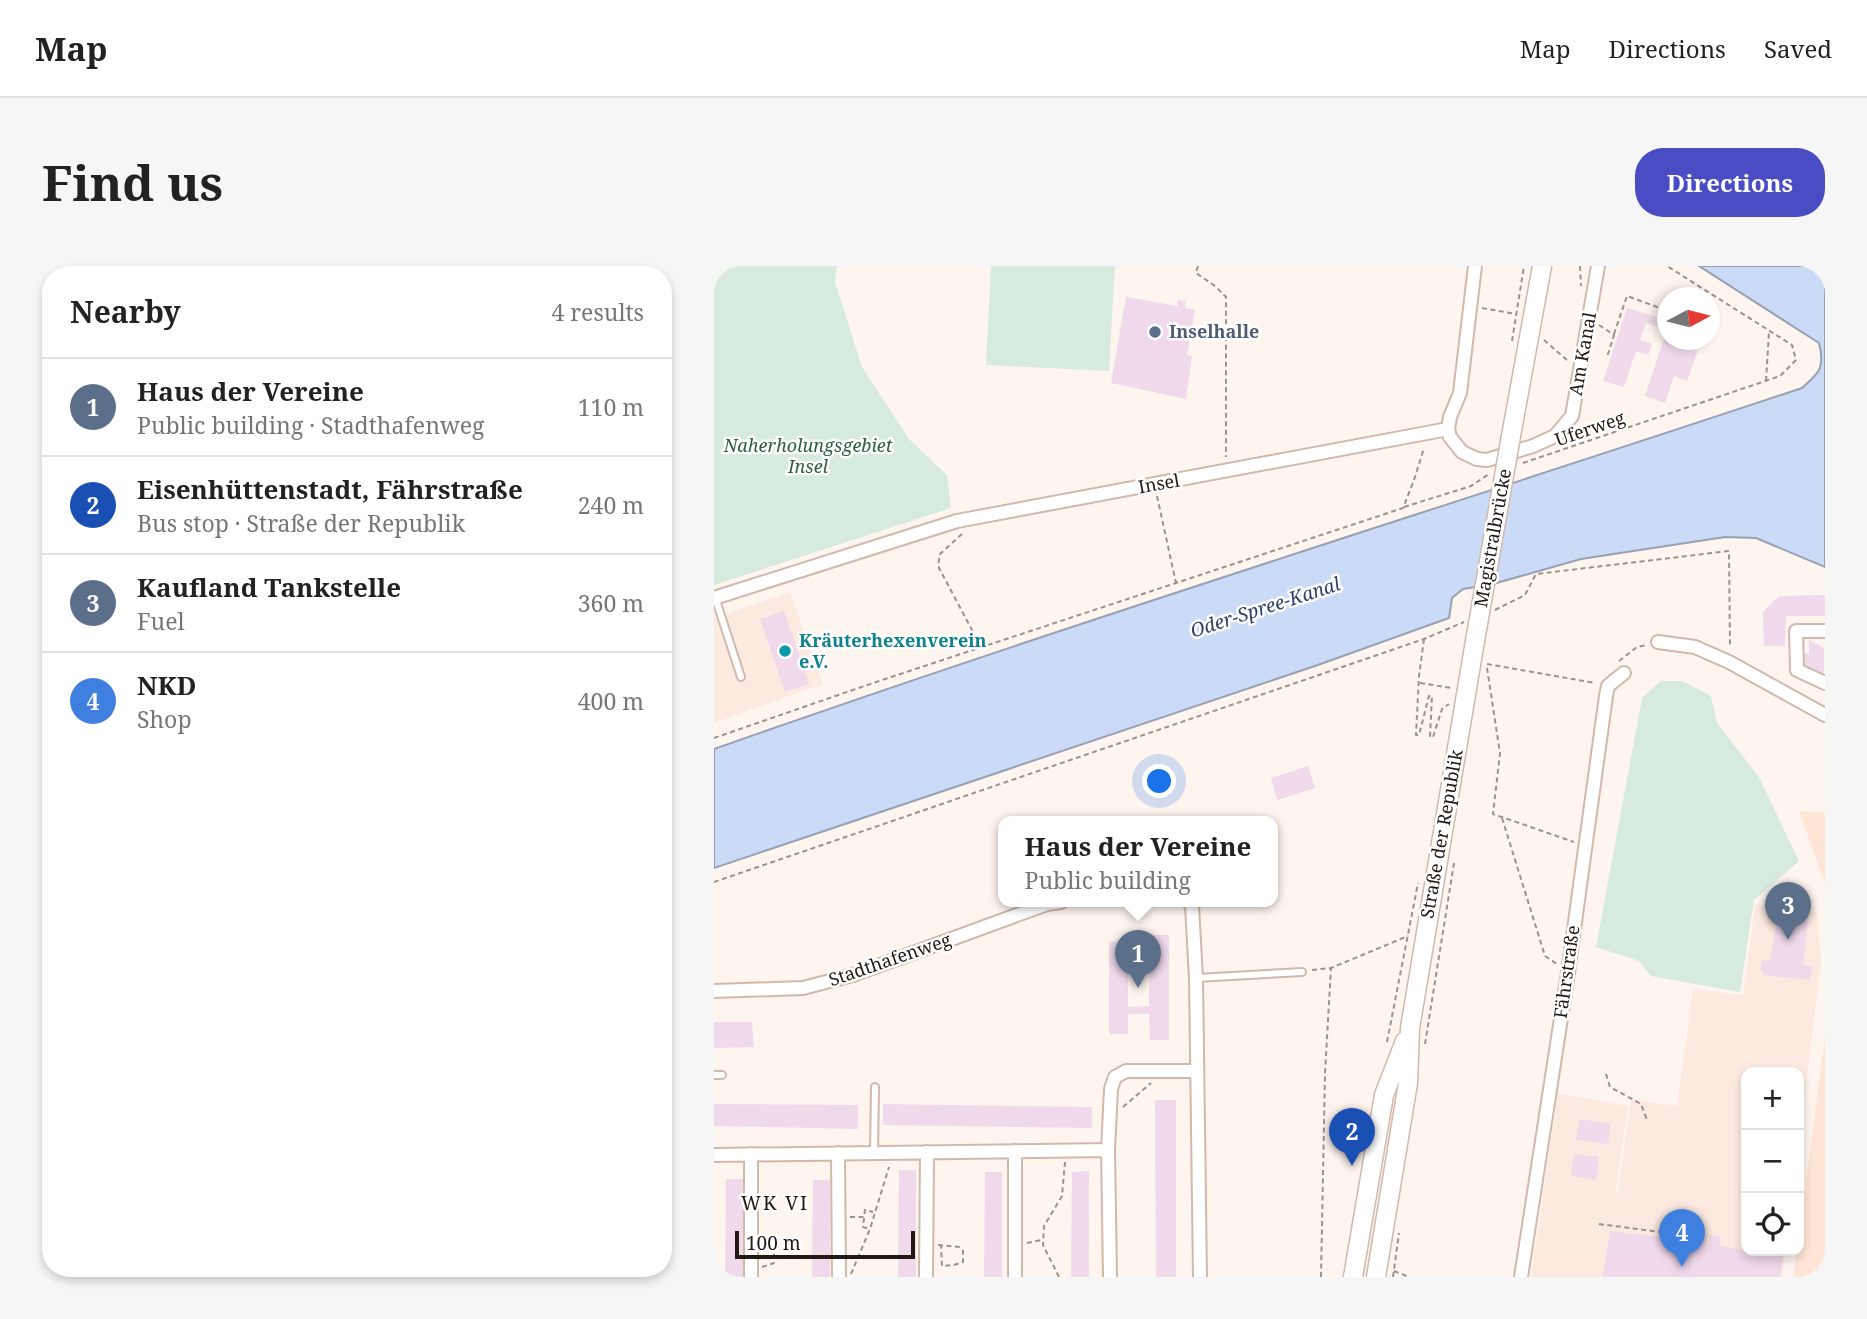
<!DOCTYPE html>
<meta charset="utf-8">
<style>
:root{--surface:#fff;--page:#f6f6f6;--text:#222;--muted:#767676;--line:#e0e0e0;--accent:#494cc2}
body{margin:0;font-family:"Noto Serif",serif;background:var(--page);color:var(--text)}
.controls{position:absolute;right:21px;bottom:21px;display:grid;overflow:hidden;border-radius:14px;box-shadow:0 4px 10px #0003}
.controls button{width:63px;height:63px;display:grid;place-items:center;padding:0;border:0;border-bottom:2px solid var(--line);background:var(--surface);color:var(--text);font:35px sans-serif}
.compass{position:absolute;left:943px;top:21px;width:63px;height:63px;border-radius:50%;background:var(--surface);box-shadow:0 4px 10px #0003;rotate:83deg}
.scale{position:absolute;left:21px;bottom:18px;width:180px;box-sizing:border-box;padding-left:7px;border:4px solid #211913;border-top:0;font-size:19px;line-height:24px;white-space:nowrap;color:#211913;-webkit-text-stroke:5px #fff;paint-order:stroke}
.you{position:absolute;left:446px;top:516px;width:24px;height:24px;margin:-18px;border:5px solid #fff;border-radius:50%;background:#1a73e8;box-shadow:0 0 0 10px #1a73e833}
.badge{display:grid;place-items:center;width:46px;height:46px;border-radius:50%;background:var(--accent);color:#fff;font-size:23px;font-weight:700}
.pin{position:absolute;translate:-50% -58px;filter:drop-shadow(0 2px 4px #0008)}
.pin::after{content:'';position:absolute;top:37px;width:24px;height:21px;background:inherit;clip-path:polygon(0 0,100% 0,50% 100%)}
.popup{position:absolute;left:284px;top:550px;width:280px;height:91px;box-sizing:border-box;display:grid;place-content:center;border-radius:14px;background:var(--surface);filter:drop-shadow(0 2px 5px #0005);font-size:23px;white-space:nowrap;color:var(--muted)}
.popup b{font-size:26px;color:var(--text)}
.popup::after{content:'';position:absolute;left:50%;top:100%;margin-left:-14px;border:14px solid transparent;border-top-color:var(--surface)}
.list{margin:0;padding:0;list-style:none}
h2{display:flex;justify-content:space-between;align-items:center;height:91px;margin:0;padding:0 28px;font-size:30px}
h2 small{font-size:23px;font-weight:400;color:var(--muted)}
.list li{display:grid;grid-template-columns:46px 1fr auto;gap:21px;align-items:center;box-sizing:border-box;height:98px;padding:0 28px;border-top:2px solid var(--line)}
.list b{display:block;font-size:26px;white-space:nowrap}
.list p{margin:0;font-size:23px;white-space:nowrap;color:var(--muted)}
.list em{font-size:23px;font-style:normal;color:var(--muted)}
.icon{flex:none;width:38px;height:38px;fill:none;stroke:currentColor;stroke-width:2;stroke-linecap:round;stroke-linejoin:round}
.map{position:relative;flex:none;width:1111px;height:1011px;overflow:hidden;border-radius:28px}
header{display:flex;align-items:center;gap:42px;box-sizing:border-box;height:98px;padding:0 35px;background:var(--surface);border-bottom:2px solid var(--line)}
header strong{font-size:33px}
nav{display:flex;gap:38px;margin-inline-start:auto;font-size:24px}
.intro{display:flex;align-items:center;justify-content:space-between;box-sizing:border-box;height:168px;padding:0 42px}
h1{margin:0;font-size:49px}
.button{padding:18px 32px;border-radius:28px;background:var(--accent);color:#fff;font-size:24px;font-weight:700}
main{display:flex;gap:42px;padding:0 42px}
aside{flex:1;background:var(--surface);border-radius:28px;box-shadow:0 4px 10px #0003}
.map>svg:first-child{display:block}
.commercial{fill:#fce9e0}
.built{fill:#ffe5d5}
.green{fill:#d7eade}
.water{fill:#cbdaf7;stroke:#98a0b3;stroke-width:2}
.building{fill:#efd9eb;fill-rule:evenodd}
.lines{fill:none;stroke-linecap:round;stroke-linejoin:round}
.lane-casing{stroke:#d0b9aa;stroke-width:10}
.street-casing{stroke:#d0b9aa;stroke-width:16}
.secondary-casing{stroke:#d0b9aa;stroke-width:21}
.path{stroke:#9b928c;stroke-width:2;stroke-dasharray:5 3.5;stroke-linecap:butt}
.lane{stroke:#fff;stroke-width:6}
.street{stroke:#fff;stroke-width:12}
.secondary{stroke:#fff;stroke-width:18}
.secondary-bridge-casing{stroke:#d0b9aa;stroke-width:21;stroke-linecap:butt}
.secondary-bridge{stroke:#fff;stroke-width:18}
.service-dot{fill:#5c6f8a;stroke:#fff;stroke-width:2.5}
.culture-dot{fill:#0f9aa8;stroke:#fff;stroke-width:2.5}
.labels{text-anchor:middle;stroke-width:5;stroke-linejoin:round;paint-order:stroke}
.service-label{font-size:18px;font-weight:bold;fill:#4e5e75;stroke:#fff;text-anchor:start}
.street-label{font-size:18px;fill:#211913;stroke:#fff}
.park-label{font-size:18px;font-style:italic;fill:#2c6043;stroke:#fff}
.culture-label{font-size:18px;font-weight:bold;fill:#0d838f;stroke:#fff;text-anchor:start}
.water-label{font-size:19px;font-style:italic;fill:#2d426a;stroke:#fff}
.neighbourhood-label{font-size:19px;letter-spacing:2px;fill:#211913;stroke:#fff}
</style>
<header>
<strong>Map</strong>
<nav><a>Map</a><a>Directions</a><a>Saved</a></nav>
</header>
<div class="intro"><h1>Find us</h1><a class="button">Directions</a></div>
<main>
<aside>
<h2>Nearby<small>4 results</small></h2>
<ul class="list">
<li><span class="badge" style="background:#5c6f8a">1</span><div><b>Haus der Vereine</b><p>Public building · Stadthafenweg</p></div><em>110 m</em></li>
<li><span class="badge" style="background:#1a4fb4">2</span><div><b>Eisenhüttenstadt, Fährstraße</b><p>Bus stop · Straße der Republik</p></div><em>240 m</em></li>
<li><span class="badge" style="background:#5c6f8a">3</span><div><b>Kaufland Tankstelle</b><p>Fuel</p></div><em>360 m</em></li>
<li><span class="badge" style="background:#3f7fe0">4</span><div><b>NKD</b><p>Shop</p></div><em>400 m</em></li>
</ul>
</aside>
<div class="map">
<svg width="1111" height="1011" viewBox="0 0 1111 1011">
<rect width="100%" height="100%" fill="#fff5ef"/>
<path class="commercial" d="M76 326 109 418 0 457V352Z
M1041 638 1103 646 1107 694 1085 879V806H1032V985H1071L1068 1011H817L844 828 914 840 901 926 904 927 917 833 963 840 979 723 1029 729Z"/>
<path class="built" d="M1085 545 1111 547V619L1110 615Z
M1111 770V1011H1079L1083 985H1085V968Z"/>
<path class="green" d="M0 0H123L121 16 148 101 195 173 233 209 237 242 0 319Z
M277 0H401L395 105 272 99Z
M947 415H968L997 430 1003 457 1045 511 1085 595 1040 634 1026 726 937 710 925 695 882 681 928 432Z"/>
<path class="water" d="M985 0H1111V301L1042 272 1011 271 867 293 779 318 749 323 738 332 735 352 601 400 0 602V483C360 356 725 243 1088 122 1106 106 1111 102 1105 77Z"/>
<path class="building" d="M412 31 463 40 464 34 472 35 471 42 481 44 473 89 478 90 472 133 397 117Z
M913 42 954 54V64L932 57 926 74 938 78 934 89 922 85 910 121 889 115Z
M950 72 984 84 973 115 960 110 951 137 931 130Z
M1111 329V350H1072L1071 380H1050L1049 346 1065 330Z
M70 345 95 418 71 426 46 353Z
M1095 374 1110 382V410L1085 397 1087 385 1095 388Z
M594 500 601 522 563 534 557 512Z
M1064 647 1094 650 1089 699 1098 700 1096 714 1050 709 1046 702 1048 694 1056 695Z
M436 669H455V774H436L435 748H414V768H395V676L414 675 415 696H435ZM414 702H435V740L414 741Z
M0 756H38L40 781 0 782Z
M441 834H462V1011H442Z
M0 838 144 839V863L0 860Z
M169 838 378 841V862L169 859Z
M865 853 897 858 894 878 862 874Z
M860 888 885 891 882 914 857 910Z
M185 904H202V1011H184Z
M375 905V1011H357L358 906Z
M271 906H288V1011H270Z
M12 913H30L29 1011H11Z
M99 914H116V1011H98Z
M955 964 993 969 992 978H995L996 969 1007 971 1006 980 1069 990 1066 1011H889L896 965 954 972Z"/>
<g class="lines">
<defs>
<path id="lane" d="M1 331 27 411
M482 712 588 706
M0 809H8
M160 887 161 821"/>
<path id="street" d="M761 0 746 127 736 151 734 163 736 171 748 186 763 193 773 194 819 180 841 170 858 150 884 0
M0 332 243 255 734 163
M1111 365H1082L1083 404 1111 417
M944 376 981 381 1015 396 1111 449
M475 636 478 640 482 712 486 1011
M0 725 89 722 139 709 333 638 347 636
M394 884 397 823 401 811 412 805H482
M301 885V1011
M124 887 125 1011
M37 888V1011
M0 889 394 884 396 1011
M212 1011 213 886
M807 1011 854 707 892 430 894 420 910 407"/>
<path id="secondary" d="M797 170 828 0
M639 1011 670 829 691 775
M662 1011 694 817 696 762 761 375"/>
</defs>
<use href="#lane" class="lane-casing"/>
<use href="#street" class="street-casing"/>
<use href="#secondary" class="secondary-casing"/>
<path class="path" d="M484 0 482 7 501 20 512 31V191
M866 0 867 20
M768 42 802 48
M885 59 900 69 893 91
M900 68 913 30 946 42
M830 74 854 95
M798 75 810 0
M1052 115 1055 66
M809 197 1066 110 1082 94 1078 79 953 0
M443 230 462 317
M690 241 757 220 775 208
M248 268 226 288 224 300 267 381
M781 344 811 329 822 308 1015 285 1016 381
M710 373 705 410 702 469H705L715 430H718L716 471H719L728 443 735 438
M905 395 923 381 933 379
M773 398 881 417
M773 402 786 487 779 548 860 576
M706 417 738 422
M0 472 159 417 689 242 700 214 710 182
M788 552 831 690 843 698
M0 616 710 373 750 356
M598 704 617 702 694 670
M673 776 704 617
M711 778 740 597
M892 808 896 821 927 838 933 854
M409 841 437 817
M136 951H150L151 944 159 946
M150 952 149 961 155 963
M885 958 954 967
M974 966 975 961
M313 977 328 974
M224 979 245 981 249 985V996L240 999 228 1000 227 980
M48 1001 60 997V986L54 981 49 980
M680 1005 695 1011
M137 1008 156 963 175 901
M345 1011 329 979 330 960 348 930 351 896
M607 1011 611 807 617 702
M679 1011 685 967"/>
<use href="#lane" class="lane"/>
<use href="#street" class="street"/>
<use href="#secondary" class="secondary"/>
<defs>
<path id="secondary-bridge" d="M761 375 797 170"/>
</defs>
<use href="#secondary-bridge" class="secondary-bridge-casing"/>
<use href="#secondary-bridge" class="secondary-bridge"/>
</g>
<circle class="service-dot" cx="441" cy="66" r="7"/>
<circle class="culture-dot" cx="71" cy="385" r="7"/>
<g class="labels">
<g class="service-label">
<text x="455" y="72">Inselhalle</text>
</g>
<g class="street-label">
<text transform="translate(869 88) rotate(-80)" y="6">Am Kanal</text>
<text transform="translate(876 163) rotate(-19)" y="6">Uferweg</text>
<text transform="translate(445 218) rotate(-10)" y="6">Insel</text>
<text transform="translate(779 272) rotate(-80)" y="6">Magistralbrücke</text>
<text transform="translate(728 568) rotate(-80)" y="6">Straße der Republik</text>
<text transform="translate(176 694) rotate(-19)" y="6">Stadthafenweg</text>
<text transform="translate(853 706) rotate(-82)" y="6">Fährstraße</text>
</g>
<g class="park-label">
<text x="94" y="186">Naherholungsgebiet<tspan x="94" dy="21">Insel</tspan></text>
</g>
<g class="culture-label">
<text x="85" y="381">Kräuterhexenverein<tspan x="85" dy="21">e.V.</tspan></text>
</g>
<g class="water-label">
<text transform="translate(551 341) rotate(-18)" y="7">Oder-Spree-Kanal</text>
</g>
<g class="neighbourhood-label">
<text x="61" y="944">WK VI</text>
</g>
</g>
</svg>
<div class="controls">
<button>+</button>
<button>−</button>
<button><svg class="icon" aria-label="locate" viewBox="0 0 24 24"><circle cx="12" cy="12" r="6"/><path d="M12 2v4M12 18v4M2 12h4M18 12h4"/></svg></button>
</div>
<svg class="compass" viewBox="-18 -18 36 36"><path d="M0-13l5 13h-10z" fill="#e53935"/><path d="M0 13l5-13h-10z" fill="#767676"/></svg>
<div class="scale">100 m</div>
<div class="you"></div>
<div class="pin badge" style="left:424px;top:722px;background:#5c6f8a">1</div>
<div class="popup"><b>Haus der Vereine</b>Public building</div>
<div class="pin badge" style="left:638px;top:900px;background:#1a4fb4">2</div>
<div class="pin badge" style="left:1074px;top:674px;background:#5c6f8a">3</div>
<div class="pin badge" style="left:968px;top:1001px;background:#3f7fe0">4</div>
</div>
</main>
